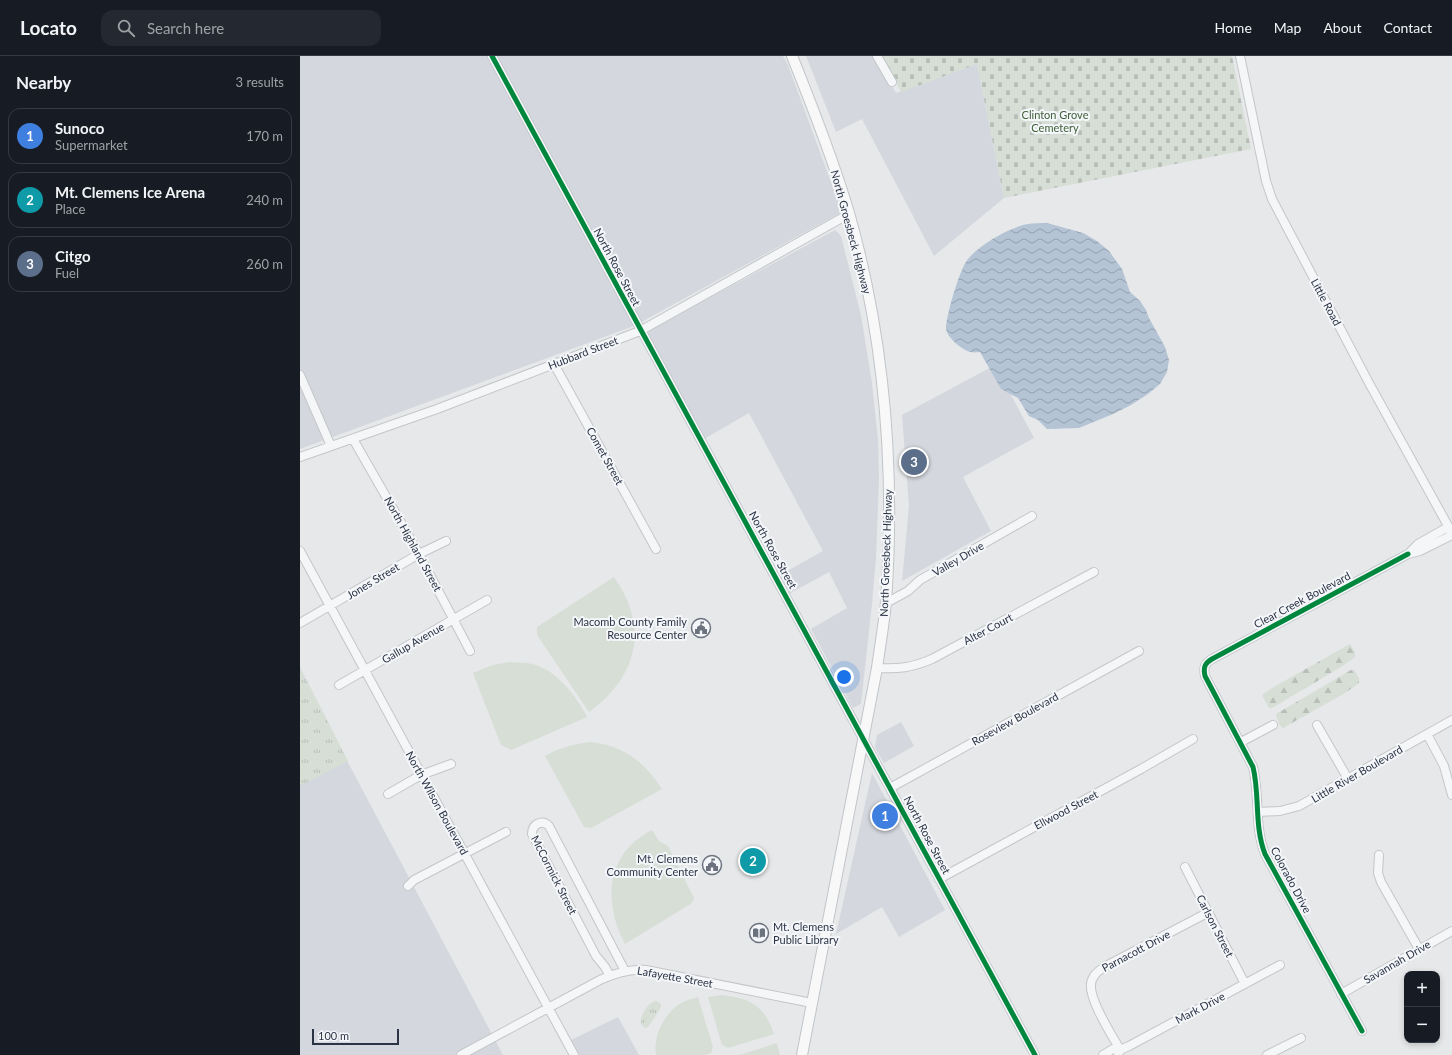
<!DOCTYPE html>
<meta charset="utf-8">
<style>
:root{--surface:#171b24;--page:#242831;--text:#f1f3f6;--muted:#9ea1a6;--line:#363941;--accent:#db2777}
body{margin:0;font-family:Lato,sans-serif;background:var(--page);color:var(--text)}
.controls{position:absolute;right:12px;bottom:12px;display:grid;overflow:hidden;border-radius:8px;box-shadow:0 2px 6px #0003}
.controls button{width:36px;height:36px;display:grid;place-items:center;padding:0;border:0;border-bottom:1px solid var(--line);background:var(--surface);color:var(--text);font:20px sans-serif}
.scale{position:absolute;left:12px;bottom:10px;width:87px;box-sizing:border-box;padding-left:4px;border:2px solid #2b3445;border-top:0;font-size:11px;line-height:14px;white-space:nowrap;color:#2b3445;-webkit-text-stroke:3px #f4f6f9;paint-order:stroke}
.you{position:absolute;left:544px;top:621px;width:14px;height:14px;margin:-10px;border:3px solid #fff;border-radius:50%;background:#1a73e8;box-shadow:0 0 0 6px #1a73e833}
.badge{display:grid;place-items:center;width:26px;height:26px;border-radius:50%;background:var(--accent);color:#fff;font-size:13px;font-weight:700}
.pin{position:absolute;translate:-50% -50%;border:2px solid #fff;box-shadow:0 1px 4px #0006}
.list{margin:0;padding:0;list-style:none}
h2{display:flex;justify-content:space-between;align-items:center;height:52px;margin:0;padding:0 16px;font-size:17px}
h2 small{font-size:13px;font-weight:400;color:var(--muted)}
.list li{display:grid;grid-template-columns:26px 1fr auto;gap:12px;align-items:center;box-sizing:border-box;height:56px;margin:0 8px 8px;padding:0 8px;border:1px solid var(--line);border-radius:12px}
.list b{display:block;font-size:15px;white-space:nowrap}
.list p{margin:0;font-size:13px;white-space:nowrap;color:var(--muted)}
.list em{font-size:13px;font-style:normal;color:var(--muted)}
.icon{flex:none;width:22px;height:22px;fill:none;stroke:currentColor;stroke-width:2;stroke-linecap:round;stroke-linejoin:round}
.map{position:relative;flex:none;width:1152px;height:999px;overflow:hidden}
header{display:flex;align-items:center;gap:24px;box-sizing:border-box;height:56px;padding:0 20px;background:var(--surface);border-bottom:1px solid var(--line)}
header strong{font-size:19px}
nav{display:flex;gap:22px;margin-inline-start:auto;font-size:14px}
.search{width:280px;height:36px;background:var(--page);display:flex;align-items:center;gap:10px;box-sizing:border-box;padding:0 14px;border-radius:12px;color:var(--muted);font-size:15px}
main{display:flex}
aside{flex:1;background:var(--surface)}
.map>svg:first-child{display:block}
.built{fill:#d4d7dd}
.grass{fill:url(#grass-tufts)}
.forest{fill:url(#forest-firs)}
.cemetery{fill:url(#cemetery-stones)}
.garden{fill:#d6ded6}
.water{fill:url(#water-waves)}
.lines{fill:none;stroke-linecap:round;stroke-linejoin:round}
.minor-casing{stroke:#c4c6c8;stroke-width:10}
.major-casing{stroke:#c2c5c8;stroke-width:12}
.minor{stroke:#f5f6f7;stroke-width:8}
.major{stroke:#f8f8f8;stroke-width:10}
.cycleway-casing{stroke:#f4f6f9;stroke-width:8}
.cycleway{stroke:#00873e;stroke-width:5}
.labels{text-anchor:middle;stroke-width:4;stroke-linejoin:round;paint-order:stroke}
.park-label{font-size:11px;fill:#3f6138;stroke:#f4f6f9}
.street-label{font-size:11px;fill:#2b3445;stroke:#f4f6f9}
.poi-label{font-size:11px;fill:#2b3445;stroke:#f4f6f9;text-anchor:end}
</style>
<header>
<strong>Locato</strong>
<div class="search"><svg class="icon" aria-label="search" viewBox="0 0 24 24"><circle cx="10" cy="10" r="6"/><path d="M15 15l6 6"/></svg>Search here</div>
<nav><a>Home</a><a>Map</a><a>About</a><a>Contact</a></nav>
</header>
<main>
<aside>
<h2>Nearby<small>3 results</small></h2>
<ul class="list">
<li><span class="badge" style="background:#3f7fe0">1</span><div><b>Sunoco</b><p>Supermarket</p></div><em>170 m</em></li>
<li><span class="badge" style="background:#0f9aa8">2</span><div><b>Mt. Clemens Ice Arena</b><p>Place</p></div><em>240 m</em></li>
<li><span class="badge" style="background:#5c6f8a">3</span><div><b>Citgo</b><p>Fuel</p></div><em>260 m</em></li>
</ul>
</aside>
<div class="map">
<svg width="1152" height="999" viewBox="0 0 1152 999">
<defs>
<pattern id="grass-tufts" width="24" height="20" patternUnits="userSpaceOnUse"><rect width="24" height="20" fill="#d6ded6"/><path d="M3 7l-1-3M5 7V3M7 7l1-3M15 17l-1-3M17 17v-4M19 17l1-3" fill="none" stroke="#b8bfb9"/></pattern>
<pattern id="forest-firs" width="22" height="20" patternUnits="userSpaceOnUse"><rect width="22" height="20" fill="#d6ded6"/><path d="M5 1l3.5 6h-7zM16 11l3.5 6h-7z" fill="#b8bfb9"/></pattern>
<pattern id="cemetery-stones" width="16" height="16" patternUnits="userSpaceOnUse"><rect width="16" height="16" fill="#d6ded6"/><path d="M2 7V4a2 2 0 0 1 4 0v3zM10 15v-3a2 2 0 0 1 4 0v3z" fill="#b8bfb9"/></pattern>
<pattern id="water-waves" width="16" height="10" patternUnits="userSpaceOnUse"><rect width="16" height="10" fill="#b4c4d5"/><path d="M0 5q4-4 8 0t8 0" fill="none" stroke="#93a0af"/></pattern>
</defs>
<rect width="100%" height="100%" fill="#e6e8ea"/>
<path class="built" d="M0 0H483L488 9 542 156 334 270 0 393Z
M506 0H574L596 37 677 8 704 142 634 200 562 63 536 76Z
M535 174 541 180 561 259 572 327 578 384 579 422 576 502 572 548 561 648 553 652 511 573 547 552 529 516 489 538 480 519 523 495 449 357 404 383 346 276Z
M695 309 734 382 663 421 691 475 602 525 609 450 602 359Z
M25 663 203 999H0V677Z
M601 666 614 690 584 707 575 692 577 679Z
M572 717 645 854 599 881 582 851 536 878Z
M318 961 339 999H279L271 984Z"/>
<path class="grass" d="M0 611 48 705 0 730Z
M356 945 360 947C361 948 361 949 361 950 361 953 350 968 348 971L345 972 341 968C340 959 347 947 356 945Z"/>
<path class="forest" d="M1050 588 1055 596V601L1041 611 972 652H969L962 639 972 632Z
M1051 614H1054L1059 622V627L1045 637 983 672 979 668 976 658Z"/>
<path class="cemetery" d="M582 0H932L951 93 704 142 677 8 601 36Z"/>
<path class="garden" d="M314 521C350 572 337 621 289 656L237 579V571Z
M210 606C217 607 225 606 232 608 256 613 277 641 287 661L211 694 201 689 173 617 193 609Z
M291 686C325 690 344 706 362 733L291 772 284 771 245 700C260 691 275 688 291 686Z
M352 774 359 785 368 790 394 842 392 847 325 888C303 846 305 798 352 774Z
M421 939C450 942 464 949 474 978L428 992 422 989 408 941Z
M398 941 413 991 411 997 404 999H356C353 981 363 960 378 949 384 945 391 943 398 941Z
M477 987 480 999H438L443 998Z"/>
<path class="water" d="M747 167 783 177 797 185 809 195 822 213 830 236 840 245 846 254 849 262 865 291 869 304 867 316 860 328 848 338 831 349 813 358 779 372 747 373 738 364 729 360 718 342 701 333 680 296C678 296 674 297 671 296 663 295 646 281 646 272 646 260 660 212 668 203 680 188 710 171 728 168 734 167 741 167 747 167Z"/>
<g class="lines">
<defs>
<path id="minor" d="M192 0C372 334 555 665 735 999
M577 0 592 26
M940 0 966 125 972 143 1069 327 1152 477
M254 308 356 493
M0 319 31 390
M53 383 119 498 170 595
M0 401 137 353 340 275 549 158
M1148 471 1118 488 1108 498 1120 495 1152 479
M0 495 274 999
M586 547 608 535 620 524 732 460
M0 567 119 498 146 485
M577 612C599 613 611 612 632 603L794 516
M39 629 187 544
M1017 669 1048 723
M1127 678 1144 710 1152 739
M941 686 973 669
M590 732 839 595
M88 738 121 719 151 708
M958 756 980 755 999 750 1152 664
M1079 799 1078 817 1081 826 1119 893
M885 811 945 928
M639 823 841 713 893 683
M108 830 114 824 206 776
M909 856 804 911C797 916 792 920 791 928 789 944 812 979 820 994L829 990 980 909
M310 920 305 911 296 900 232 778C232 768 242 763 249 770L325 915
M1041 938 1152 875
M1062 975 965 798C954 770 960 739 953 711L905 620C903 611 905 607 912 603L1108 498
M161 999 300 924C315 917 329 913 346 914L512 947
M803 999 813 993 820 994 818 999
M967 999 1001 982"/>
<path id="major" d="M492 0C513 52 533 103 549 157 585 283 595 416 586 546 584 568 580 590 577 612L502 999"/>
</defs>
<use href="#minor" class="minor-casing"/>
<use href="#major" class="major-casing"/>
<use href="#minor" class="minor"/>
<use href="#major" class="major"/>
<defs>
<path id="cycleway" d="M192 0C372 334 555 665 735 999
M1062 975 965 798C954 770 960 739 953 711L905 620C903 611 905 607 912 603L1108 498"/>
</defs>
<use href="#cycleway" class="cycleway-casing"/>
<use href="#cycleway" class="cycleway"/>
</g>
<defs>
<symbol id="civic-ring" viewBox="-11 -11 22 22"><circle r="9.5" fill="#f4f6f9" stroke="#6c737f" stroke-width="1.5"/><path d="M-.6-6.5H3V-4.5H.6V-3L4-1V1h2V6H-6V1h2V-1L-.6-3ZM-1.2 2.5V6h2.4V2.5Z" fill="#6c737f"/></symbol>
<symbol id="library-ring" viewBox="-11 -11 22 22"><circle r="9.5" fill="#f4f6f9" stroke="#6c737f" stroke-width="1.5"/><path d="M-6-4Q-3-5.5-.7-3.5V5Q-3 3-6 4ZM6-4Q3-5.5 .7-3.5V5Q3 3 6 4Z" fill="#6c737f"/></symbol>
</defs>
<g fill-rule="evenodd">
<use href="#civic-ring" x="390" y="561" width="22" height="22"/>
<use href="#civic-ring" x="401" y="798" width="22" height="22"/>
<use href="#library-ring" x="448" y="866" width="22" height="22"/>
</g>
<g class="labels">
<g class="park-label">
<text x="755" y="63">Clinton Grove<tspan x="755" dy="13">Cemetery</tspan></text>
</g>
<g class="street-label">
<text transform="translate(551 176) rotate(75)" y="4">North Groesbeck Highway</text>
<text transform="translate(317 211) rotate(62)" y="4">North Rose Street</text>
<text transform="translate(1026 246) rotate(62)" y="4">Little Road</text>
<text transform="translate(283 297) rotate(-21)" y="4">Hubbard Street</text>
<text transform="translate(305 400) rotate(61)" y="4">Comet Street</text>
<text transform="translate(113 488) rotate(61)" y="4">North Highland Street</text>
<text transform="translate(473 494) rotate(61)" y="4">North Rose Street</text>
<text transform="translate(586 497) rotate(-88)" y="4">North Groesbeck Highway</text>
<text transform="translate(658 503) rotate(-30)" y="4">Valley Drive</text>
<text transform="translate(73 525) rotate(-31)" y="4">Jones Street</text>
<text transform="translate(1002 544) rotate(-28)" y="4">Clear Creek Boulevard</text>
<text transform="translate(688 573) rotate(-28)" y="4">Alter Court</text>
<text transform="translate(113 587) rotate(-30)" y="4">Gallup Avenue</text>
<text transform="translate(715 663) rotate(-29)" y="4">Roseview Boulevard</text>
<text transform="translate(1057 718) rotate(-30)" y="4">Little River Boulevard</text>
<text transform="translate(137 747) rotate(61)" y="4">North Wilson Boulevard</text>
<text transform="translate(766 754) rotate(-28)" y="4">Ellwood Street</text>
<text transform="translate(627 779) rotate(62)" y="4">North Rose Street</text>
<text transform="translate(254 819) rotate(63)" y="4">McCormick Street</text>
<text transform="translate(991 824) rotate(62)" y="4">Colorado Drive</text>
<text transform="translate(915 870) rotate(63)" y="4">Carlson Street</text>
<text transform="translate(836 895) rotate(-28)" y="4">Parnacott Drive</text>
<text transform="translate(1097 906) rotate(-30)" y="4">Savannah Drive</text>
<text transform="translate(375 921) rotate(10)" y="4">Lafayette Street</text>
<text transform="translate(900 952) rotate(-28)" y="4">Mark Drive</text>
</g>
<g class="poi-label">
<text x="387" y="570">Macomb County Family<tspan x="387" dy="13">Resource Center</tspan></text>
<text x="398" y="807">Mt. Clemens<tspan x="398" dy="13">Community Center</tspan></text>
<text x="473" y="875" text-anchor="start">Mt. Clemens<tspan x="473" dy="13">Public Library</tspan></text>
</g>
</g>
</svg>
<div class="controls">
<button>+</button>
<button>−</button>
</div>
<div class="scale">100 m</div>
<div class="you"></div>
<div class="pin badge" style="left:585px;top:760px;background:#3f7fe0">1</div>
<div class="pin badge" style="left:453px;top:805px;background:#0f9aa8">2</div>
<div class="pin badge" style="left:614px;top:406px;background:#5c6f8a">3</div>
</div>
</main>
